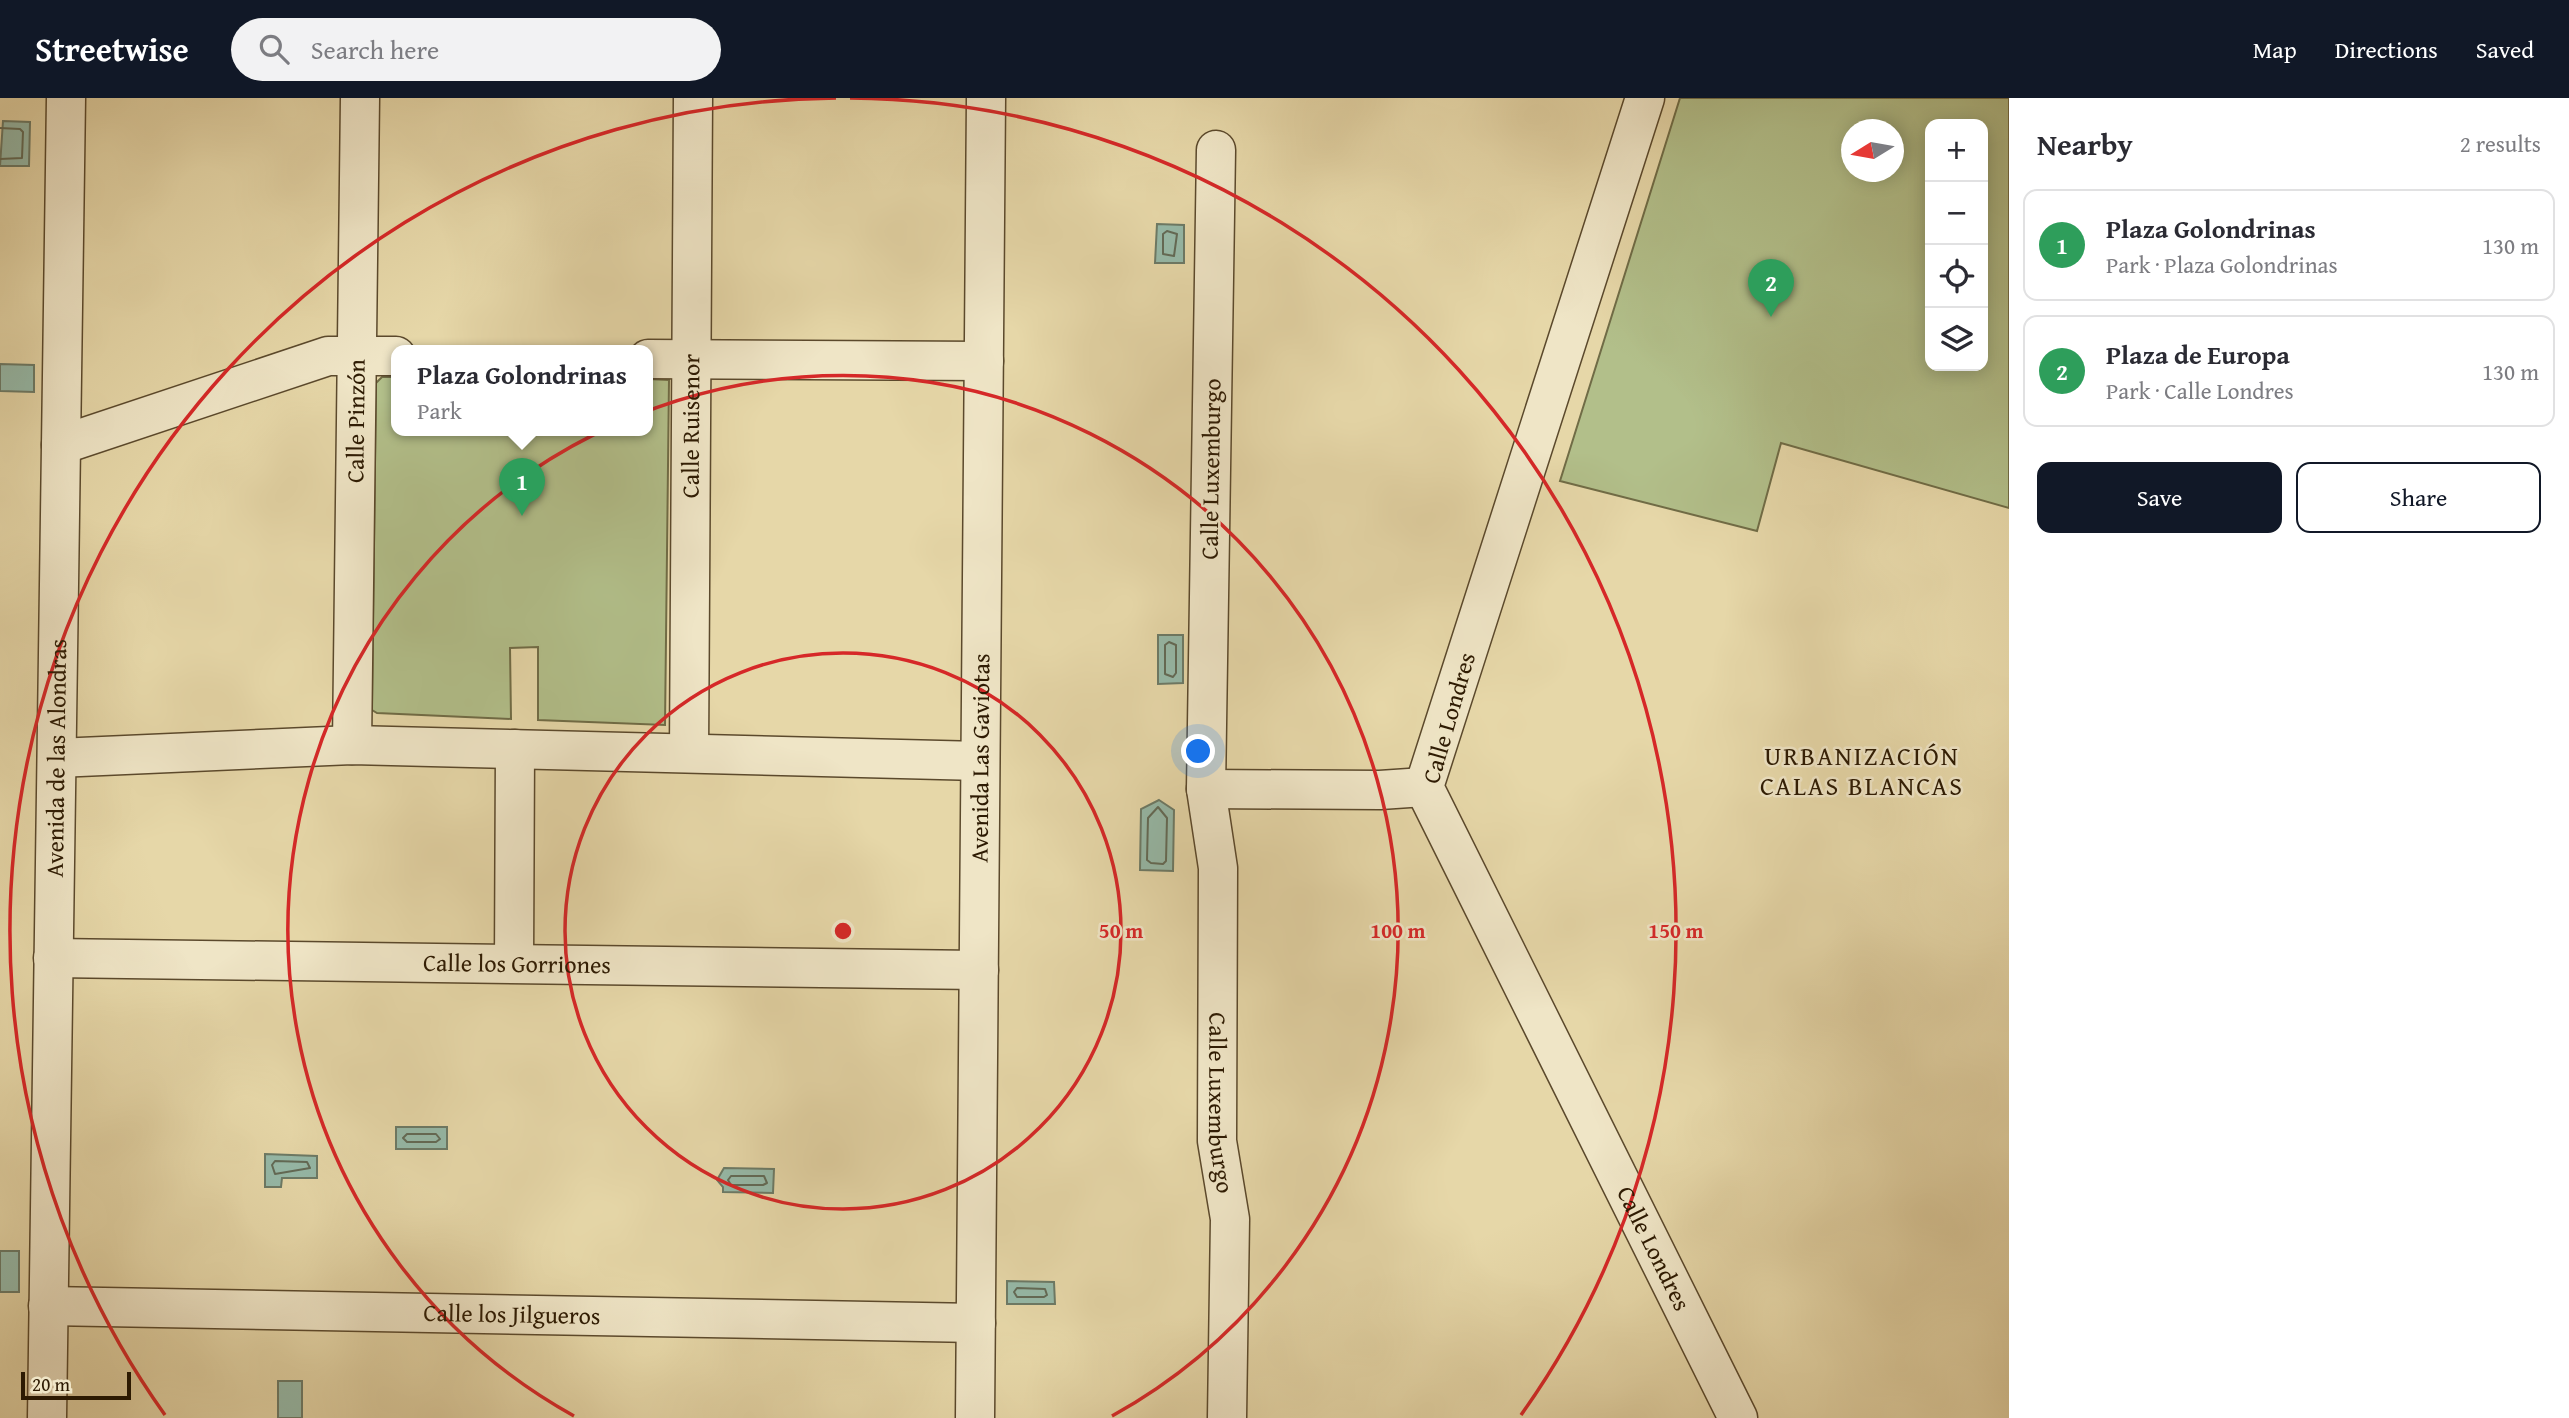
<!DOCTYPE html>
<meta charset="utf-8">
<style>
:root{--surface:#fff;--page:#f2f2f3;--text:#2b2b33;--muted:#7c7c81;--line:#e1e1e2;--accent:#111827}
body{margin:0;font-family:"Gentium Book Plus",serif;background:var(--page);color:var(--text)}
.controls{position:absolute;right:21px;top:21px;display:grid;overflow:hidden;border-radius:14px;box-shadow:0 4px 18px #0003}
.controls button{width:63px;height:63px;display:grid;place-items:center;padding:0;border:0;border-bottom:2px solid var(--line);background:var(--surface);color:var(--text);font:35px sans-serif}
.compass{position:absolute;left:1841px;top:21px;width:63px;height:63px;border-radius:50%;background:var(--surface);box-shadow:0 4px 18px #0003;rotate:259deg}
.scale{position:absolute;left:21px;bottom:18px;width:110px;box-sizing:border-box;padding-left:7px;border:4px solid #2d1a02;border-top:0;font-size:19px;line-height:24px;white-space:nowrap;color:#2d1a02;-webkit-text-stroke:5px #efe5c6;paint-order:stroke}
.you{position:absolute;left:1199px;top:654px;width:24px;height:24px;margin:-18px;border:5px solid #fff;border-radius:50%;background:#1a73e8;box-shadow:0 0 0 10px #1a73e833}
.badge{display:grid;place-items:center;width:46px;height:46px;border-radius:50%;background:var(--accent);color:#fff;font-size:23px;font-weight:700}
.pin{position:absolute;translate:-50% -58px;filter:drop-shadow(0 2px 4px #0008)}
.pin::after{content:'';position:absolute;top:37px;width:24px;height:21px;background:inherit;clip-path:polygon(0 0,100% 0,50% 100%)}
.popup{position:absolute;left:391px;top:247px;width:262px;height:91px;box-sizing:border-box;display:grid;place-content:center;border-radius:14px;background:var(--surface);filter:drop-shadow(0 2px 5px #0005);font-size:23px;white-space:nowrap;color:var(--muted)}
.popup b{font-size:26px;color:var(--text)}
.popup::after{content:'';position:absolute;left:50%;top:100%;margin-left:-14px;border:14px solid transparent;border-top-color:var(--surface)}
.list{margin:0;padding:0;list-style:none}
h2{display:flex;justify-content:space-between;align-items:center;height:91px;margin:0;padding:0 28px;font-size:30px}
h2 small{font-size:23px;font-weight:400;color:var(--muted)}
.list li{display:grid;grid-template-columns:46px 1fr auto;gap:21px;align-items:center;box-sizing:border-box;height:112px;margin:0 14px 14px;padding:0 14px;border:2px solid var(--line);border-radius:14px}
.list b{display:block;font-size:26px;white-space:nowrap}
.list p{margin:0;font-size:23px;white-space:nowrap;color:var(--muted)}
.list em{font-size:23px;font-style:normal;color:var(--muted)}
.actions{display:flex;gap:14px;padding:21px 28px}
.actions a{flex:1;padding:16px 0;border:2px solid var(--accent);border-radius:14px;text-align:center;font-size:24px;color:var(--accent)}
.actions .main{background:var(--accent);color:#fff}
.icon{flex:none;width:38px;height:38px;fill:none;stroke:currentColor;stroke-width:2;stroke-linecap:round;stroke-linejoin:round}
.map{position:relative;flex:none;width:2009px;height:1320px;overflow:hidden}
header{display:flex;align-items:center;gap:42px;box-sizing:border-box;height:98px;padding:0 35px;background:var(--accent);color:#fff}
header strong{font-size:33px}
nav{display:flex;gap:38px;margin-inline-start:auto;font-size:24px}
.search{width:490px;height:63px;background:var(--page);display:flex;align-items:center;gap:18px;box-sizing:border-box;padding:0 24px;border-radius:38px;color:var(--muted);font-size:26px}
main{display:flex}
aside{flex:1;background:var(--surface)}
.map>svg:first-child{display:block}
.green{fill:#b2bf8a;stroke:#706c46;stroke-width:2;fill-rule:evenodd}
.water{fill:#96baa9;stroke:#6c7a66;stroke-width:2}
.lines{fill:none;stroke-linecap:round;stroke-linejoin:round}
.shore{stroke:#626a56;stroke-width:2}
.minor-casing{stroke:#5b492c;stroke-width:41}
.minor{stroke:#efe5c6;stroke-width:38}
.ring{fill:none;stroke:#d62828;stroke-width:3.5}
.labels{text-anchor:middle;stroke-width:5;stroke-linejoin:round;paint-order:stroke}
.street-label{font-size:24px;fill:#2d1a02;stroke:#efe5c6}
.neighbourhood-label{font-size:26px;letter-spacing:2px;fill:#2d1a02;stroke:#efe5c6}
.centre{fill:#d62828;stroke:#efe5c6;stroke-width:3.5}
.ring-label{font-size:21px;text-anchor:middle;font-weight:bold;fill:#d62828;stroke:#efe5c6;stroke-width:5;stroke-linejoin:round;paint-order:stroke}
</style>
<header>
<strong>Streetwise</strong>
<div class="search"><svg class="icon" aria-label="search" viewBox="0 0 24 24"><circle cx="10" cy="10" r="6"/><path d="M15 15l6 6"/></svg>Search here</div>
<nav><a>Map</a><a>Directions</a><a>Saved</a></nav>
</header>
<main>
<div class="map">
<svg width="2009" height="1320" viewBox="0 0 2009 1320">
<rect width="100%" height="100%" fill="#e6d7a8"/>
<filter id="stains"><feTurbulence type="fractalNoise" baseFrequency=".00286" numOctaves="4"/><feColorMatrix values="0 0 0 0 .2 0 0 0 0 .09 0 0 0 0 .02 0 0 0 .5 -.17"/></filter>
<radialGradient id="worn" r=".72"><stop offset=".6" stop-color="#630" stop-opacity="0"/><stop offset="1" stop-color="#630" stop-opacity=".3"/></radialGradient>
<path class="green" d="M1680 0H2009V410L1781 345 1757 433 1560 383ZM1930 26H1983V268H1930ZM1852 32H1894V74H1852Z
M382 279H396V332H648V281L669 282 665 627 538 622V549L510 550 511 621 377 615 372 612 376 285Z"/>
<path class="water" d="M3 23 30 24 29 68H0Z
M1157 126 1184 127V165H1155Z
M0 266 34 267V294L0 293Z
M1158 537H1183V585L1158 586Z
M1159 702 1174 712 1173 773 1140 772 1141 711Z
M396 1029H447V1051H396Z
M265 1056 317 1058V1080H282L281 1089H265Z
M724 1070 774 1071 773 1095 723 1094V1089L717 1082Z
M0 1153H19V1194H0Z
M1007 1183 1054 1184 1055 1206H1007Z
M278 1283H302V1320H278Z"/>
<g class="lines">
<path class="shore" d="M0 30 20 31 23 34 22 60 0 61
M1167 133 1177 136 1174 158 1163 156V136Z
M1169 544 1176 547V575L1173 579 1165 576V547Z
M1158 709 1167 720 1166 763 1163 766 1151 765 1147 762 1148 720Z
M407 1036H436L440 1041 436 1044H407L403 1040Z
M275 1063 307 1064 310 1070 275 1076 272 1067Z
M731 1078H764L767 1085 763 1087H731L728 1082Z
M1017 1190 1045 1191 1047 1197 1044 1199H1017L1014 1194Z"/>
<defs>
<g id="minor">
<path id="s1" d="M1645 0 1424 689 1738 1320"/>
<path id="s2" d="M1216 52 1206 691 1218 770 1217 1043 1230 1121 1227 1320"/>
<path d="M648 261 984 263"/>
<path d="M61 347 328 258H396"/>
<path id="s3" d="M352 647 360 0"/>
<path id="s4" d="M689 655 693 0"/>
<path d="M57 660 352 647 980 663"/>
<path d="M1206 691 1380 692 1424 689"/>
<path id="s5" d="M53 860 979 872"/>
<path d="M514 865 515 651"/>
<path id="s6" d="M48 1208 976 1225"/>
<path id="s7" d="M47 1320 66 0"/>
<path id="s8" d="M975 1320 986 0"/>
</g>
</defs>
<use href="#minor" class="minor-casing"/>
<use href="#minor" class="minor"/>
</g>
<g class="ring">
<circle cx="843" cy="833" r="278"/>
<path d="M574 1318A555 555 0 1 1 1112 1318"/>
<path d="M165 1317A833 833 0 0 1 836 0M850 0A833 833 0 0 1 1521 1317"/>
</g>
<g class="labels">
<g class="street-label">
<text dy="8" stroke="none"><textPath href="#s3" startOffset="324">Calle Pinzón</textPath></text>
<text dy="8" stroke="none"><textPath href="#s4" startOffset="327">Calle Ruisenor</textPath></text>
<text transform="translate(1211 371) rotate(-89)" y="8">Calle Luxemburgo</text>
<text transform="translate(1449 620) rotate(-74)" y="8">Calle Londres</text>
<text dy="8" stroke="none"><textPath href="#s7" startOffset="660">Avenida de las Alondras</textPath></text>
<text dy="8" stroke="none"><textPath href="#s8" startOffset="660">Avenida Las Gaviotas</textPath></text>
<text dy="8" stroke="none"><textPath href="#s5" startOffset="464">Calle los Gorriones</textPath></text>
<text dy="8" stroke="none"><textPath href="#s2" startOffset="954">Calle Luxemburgo</textPath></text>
<text dy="8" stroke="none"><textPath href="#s1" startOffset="1239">Calle Londres</textPath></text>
<text dy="8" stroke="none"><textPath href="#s6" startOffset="464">Calle los Jilgueros</textPath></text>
</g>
<g class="neighbourhood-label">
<text x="1862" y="667">URBANIZACIÓN<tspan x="1862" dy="30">CALAS BLANCAS</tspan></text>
</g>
</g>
<circle cx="843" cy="833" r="10" class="centre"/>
<g class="ring-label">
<text x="1121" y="840">50 m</text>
<text x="1398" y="840">100 m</text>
<text x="1676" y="840">150 m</text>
</g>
<rect width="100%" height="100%" filter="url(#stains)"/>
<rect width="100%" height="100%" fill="url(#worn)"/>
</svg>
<div class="controls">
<button>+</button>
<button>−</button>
<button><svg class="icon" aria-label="locate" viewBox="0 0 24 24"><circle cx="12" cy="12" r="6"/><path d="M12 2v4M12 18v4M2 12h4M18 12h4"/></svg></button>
<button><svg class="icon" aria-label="layers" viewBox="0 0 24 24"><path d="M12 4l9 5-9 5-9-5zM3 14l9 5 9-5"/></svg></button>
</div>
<svg class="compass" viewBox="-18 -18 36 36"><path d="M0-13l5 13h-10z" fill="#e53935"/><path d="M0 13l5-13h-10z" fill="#7c7c81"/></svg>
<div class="scale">20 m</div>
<div class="you"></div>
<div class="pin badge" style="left:522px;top:418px;background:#2e9e5b">1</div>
<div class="popup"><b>Plaza Golondrinas</b>Park</div>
<div class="pin badge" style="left:1771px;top:219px;background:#2e9e5b">2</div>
</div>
<aside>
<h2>Nearby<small>2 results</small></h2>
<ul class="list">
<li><span class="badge" style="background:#2e9e5b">1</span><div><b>Plaza Golondrinas</b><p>Park · Plaza Golondrinas</p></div><em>130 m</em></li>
<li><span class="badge" style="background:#2e9e5b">2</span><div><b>Plaza de Europa</b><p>Park · Calle Londres</p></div><em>130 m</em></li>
</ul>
<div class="actions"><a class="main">Save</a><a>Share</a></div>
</aside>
</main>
